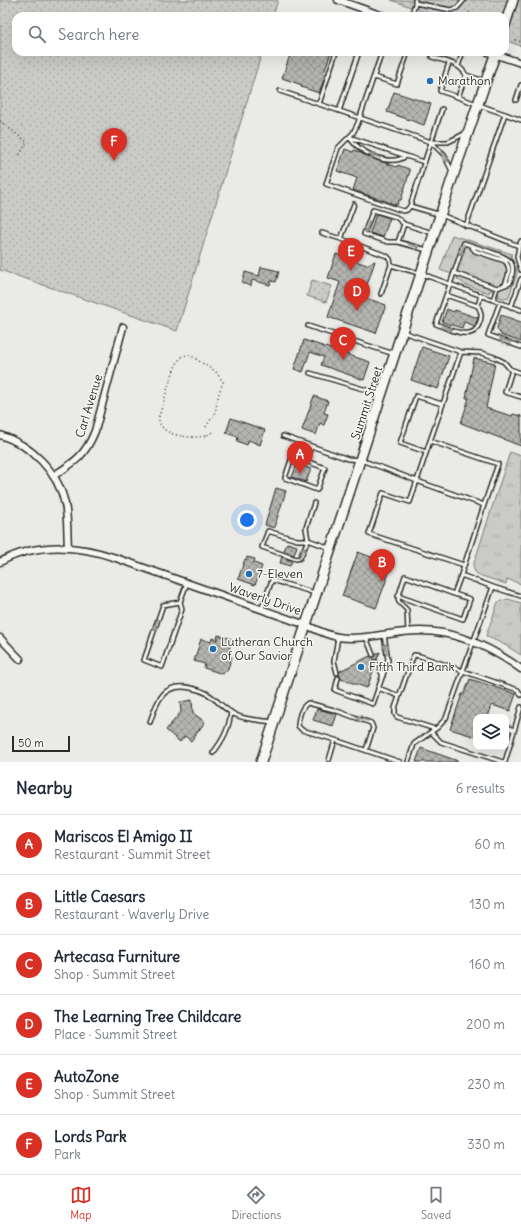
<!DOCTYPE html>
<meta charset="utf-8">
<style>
:root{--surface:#fff;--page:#f6f6f7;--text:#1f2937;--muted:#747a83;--line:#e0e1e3;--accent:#d93025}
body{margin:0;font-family:Delius,sans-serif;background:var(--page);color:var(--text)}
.controls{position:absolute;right:12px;bottom:12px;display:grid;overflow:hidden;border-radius:8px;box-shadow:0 4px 16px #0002}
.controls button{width:36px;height:36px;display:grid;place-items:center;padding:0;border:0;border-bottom:1px solid var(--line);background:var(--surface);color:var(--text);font:20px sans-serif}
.scale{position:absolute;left:12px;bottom:10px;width:58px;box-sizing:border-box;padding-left:4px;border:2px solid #2b2b2b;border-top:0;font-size:11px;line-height:14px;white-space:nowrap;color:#2b2b2b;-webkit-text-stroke:3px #f6f6f2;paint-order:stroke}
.you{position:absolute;left:247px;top:520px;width:14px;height:14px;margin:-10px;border:3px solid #fff;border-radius:50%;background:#1a73e8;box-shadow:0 0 0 6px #1a73e833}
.badge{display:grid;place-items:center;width:26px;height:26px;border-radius:50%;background:var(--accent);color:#fff;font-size:13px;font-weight:700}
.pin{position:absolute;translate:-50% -33px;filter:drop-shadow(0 1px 2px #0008)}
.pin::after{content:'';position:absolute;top:21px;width:14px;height:12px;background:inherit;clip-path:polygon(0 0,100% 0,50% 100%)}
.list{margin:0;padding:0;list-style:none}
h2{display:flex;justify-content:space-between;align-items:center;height:52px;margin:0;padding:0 16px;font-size:17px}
h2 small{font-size:13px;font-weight:400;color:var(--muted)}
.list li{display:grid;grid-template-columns:26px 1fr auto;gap:12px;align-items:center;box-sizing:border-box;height:60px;padding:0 16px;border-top:1px solid var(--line)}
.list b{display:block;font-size:15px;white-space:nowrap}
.list p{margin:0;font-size:13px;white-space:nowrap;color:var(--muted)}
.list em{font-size:13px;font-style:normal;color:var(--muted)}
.icon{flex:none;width:22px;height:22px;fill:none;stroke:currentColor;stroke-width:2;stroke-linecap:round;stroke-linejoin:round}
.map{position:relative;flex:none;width:521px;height:762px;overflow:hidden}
.search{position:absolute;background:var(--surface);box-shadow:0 4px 16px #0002;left:12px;right:12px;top:12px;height:44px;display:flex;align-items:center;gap:10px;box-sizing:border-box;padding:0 14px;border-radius:12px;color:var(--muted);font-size:15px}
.sheet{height:412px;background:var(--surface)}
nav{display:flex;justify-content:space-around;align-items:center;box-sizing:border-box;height:56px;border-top:1px solid var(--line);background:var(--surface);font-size:11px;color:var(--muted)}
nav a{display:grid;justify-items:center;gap:2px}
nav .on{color:var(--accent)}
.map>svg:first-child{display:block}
.grass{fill:url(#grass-tufts);stroke:#7a7a79}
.park{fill:url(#park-dots);stroke:#7a7a79}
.building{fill:url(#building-cross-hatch);stroke:#2b2b2b}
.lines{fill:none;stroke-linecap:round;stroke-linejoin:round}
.lane-casing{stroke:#2b2b2b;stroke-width:6}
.street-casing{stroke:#2b2b2b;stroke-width:9}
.secondary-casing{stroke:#2b2b2b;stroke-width:12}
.path{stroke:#2b2b2b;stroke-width:1.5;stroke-dasharray:1 3;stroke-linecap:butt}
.lane{stroke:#f6f6f2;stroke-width:3}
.street{stroke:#f6f6f2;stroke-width:6}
.secondary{stroke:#f6f6f2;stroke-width:9}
.oneway{stroke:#90908e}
.poi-dot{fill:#1f6fb2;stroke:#f6f6f2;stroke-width:1.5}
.labels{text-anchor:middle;stroke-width:3;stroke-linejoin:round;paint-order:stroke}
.poi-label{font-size:12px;fill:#2b2b2b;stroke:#f6f6f2;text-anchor:start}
.street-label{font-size:12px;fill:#2b2b2b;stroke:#f6f6f2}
</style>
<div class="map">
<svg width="521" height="762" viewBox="0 0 521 762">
<defs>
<pattern id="grass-tufts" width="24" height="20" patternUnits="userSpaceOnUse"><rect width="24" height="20" fill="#cacac7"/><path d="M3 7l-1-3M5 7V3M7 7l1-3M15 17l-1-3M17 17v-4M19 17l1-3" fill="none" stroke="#aeaeab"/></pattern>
<pattern id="park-dots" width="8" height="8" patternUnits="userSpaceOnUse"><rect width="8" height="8" fill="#cacac7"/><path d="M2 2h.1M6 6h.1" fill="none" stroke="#aeaeab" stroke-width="1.8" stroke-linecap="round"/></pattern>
<pattern id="building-cross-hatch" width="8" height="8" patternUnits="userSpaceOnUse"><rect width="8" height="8" fill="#b4b4b1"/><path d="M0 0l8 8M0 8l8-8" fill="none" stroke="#939390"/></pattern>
</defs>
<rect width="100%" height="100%" fill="#eaeae6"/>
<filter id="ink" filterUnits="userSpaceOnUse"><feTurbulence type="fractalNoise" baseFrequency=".025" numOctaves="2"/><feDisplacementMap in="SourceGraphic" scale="8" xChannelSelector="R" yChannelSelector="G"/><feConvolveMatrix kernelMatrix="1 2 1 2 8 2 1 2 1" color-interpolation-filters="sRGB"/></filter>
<g filter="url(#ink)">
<path class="grass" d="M452 235 512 254 511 257 516 269 517 274 508 299 498 297 499 294 490 290 489 293 466 285 457 279 458 276 440 270Z
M510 452 521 456V584L507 579 506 584 479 575 475 572 473 566Z
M508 599 521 603V655L505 645 486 636 498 602Z"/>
<path class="park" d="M0 0H278L273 16H16V52H262L177 331 0 270Z
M391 0H521V46L505 40V16H437Z
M312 280 332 286 326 302 307 296Z"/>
<path class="building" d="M291 52H331L324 73 326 74 319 93 301 87 302 85 282 78Z
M394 92 431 104 424 125 387 112Z
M345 149 353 152 354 150 374 159 397 167 398 165 409 169V171H410L401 200H399L397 205 353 190 357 178 337 171Z
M376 214 390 218 383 237 370 233Z
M336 254 367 265 375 261 363 297 386 305 376 333 328 317 340 282 328 278Z
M261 267 279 271 276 282 271 281 270 285 252 280 251 286 242 283 245 272 259 276Z
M447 309 454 312 455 310 478 318 476 323 475 326 464 322 462 328 442 322Z
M501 315 521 322V342L501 335 497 328Z
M304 340 370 362 364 380 321 365 324 357 310 352 303 372 294 369Z
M422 347 449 356 438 389 411 380Z
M474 358 495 363 486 408 512 416 513 414 521 416V446L461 423 469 398H466Z
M314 396 328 401 324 413 328 414 324 425 320 423 316 435 302 430Z
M231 418 265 430 260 445 249 440 247 445 237 441 238 437 226 433Z
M297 464 311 469 306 482 292 477Z
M276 488 286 491 274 528 265 525Z
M287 543 297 546 294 555 284 551Z
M358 552 392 565 376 608 342 596Z
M247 557 255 559 254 563 262 566 255 585 238 579 245 559 246 560Z
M282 557 292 561 290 566 280 563Z
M218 635 232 639 227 656 232 657 227 671H225L223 674 204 668 205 664 194 661 201 639 211 642 212 638 217 640Z
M380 652 377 659 373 661 375 666 367 688 341 679 339 675 340 671 370 656 374 658 376 654Z
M470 679 516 694 510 711 492 705 488 717H476V737L450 729 462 694H464Z
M192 700 193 713 205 722 191 741 185 736 180 742 166 730 181 712 180 702Z
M317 709 337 714 333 726 313 720Z
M421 748 458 761 457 762H416Z"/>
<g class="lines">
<defs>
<path id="lane" d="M415 3 451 10 457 8 464 0
M411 16 415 4V0
M336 52 319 104 431 142H448L464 134
M382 52 358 123 353 133 338 148 326 184 403 211 407 210 410 206 442 109
M433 52 432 57C444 61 460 63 466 75L484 81
M449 63 440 91C462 98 483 107 505 114
M458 66 463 52
M374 77 397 84 408 52
M280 91 319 104
M458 97 466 75
M516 100 521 85
M339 111 359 52
M349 137 424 162
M349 137C359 152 389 168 406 156
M431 142 444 155 452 171
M354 204 341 239 387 256 390 259 391 265 422 274 521 310
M410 206 441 215 519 246 521 241
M466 226 505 114 521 120
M322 233 341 239
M398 242 404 224
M471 246 475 251 505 261C512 269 508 276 505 285
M519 246 517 257 521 270
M427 250 398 242H388L364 234 373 210 396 217 404 224 433 233
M454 273 464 243C473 246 482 249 491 252 511 259 517 261 510 283L497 288 454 273 436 324C448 328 473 343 479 324 482 317 482 313 478 306L481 295
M381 294 391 265
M446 295 478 306
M493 300 497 288
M500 302 488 335 521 347
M511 307 521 279
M308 326 394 354
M403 332 461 352 430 441
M461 352 482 353 494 357 504 362 510 369 521 373
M512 370 505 392 521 397
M310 373 380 394
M283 436 348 459 361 460 383 468 417 481 484 505 461 575
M426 452 400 443 416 396 442 404
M306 461 325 468 317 490 285 478 292 457 306 461 311 447
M314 503 306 528 308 540 300 558 296 559 262 547 268 531 297 540H308L330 548
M464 565 369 534 383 493 410 502 430 441 498 464 484 505
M493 587 521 596
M398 596 463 619 470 599 454 594
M180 602 163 605 144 660 162 667 182 609 180 602 187 583
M261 610 272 580 315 593
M366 637 373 655
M376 662 383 676
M337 673 334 661 338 637
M338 678 335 690 373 704 388 660 384 635
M378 688 399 696
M150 722C157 700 164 682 191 688 196 689 202 691 206 693 217 699 224 710 236 715 245 720 262 720 272 722
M506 727 514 730
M435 729 397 717 395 714V708L413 657 414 655 420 656 506 686 518 690 521 695
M431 732 441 742 503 762
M335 740 400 762
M213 753C223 740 229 729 231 712
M329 760 335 740 302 730 298 726C298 718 301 707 308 703L334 710 371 723 373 728 366 750
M408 762 414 744 438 727 446 718 493 587 461 575 454 594 405 576 398 598 399 602 407 610 408 632
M505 762 521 707"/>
<path id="street" d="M338 0 383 16
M488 52 521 63
M0 435C31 445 58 471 65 504 68 518 67 532 68 547
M53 476C75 462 85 456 95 431L123 327
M0 562C37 542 78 545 116 558L306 625C317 630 326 635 338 637 365 641 392 631 420 631 456 631 492 648 521 669
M0 638 20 659"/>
<path id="secondary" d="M505 25 513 0
M261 762 453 176 496 52"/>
</defs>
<use href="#lane" class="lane-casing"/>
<use href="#street" class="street-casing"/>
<use href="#secondary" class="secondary-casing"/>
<path class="path" d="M469 12 473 16
M515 40 521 42
M0 121 27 142 19 156
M206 427 215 413 219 393 223 382 216 372 190 355C185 355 182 356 179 360 172 370 164 402 159 416 159 421 159 424 163 428 171 437 203 441 212 432"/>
<use href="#lane" class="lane"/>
<use href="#street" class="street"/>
<use href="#secondary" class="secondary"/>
</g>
<defs><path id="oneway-shaft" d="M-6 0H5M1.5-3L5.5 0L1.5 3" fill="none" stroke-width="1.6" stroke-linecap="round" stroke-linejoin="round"/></defs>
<g class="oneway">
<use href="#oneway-shaft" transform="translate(375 156) rotate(-160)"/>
<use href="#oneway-shaft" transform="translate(445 157) rotate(59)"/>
<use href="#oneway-shaft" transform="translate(367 227) rotate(109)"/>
<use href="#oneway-shaft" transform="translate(414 246) rotate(16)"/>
<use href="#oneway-shaft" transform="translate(462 250) rotate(109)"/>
<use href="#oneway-shaft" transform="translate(447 328) rotate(19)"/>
<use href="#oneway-shaft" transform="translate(505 341) rotate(-160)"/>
<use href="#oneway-shaft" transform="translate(302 552) rotate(-62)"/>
<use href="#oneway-shaft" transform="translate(156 625) rotate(108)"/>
<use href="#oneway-shaft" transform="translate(386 649) rotate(-101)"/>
<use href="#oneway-shaft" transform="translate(362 719) rotate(-161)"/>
</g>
</g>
<g class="poi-dot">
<circle cx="430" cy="81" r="4"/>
<circle cx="249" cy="574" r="4"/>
<circle cx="213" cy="649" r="4"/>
<circle cx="361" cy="667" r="4"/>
</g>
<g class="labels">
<g class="poi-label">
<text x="438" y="85">Marathon</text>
<text x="257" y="578">7-Eleven</text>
<text x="221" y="646">Lutheran Church<tspan x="221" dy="14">of Our Savior</tspan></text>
<text x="369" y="671">Fifth Third Bank</text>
</g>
<g class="street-label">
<text transform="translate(367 403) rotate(-72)" y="4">Summit Street</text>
<text transform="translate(89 406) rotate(-73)" y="4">Carl Avenue</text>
<text transform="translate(265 599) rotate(19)" y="4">Waverly Drive</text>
</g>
</g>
</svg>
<div class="controls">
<button><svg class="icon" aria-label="layers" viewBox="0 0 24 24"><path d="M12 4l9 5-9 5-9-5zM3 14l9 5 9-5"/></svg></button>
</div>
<div class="scale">50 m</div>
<div class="you"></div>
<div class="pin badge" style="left:300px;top:474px">A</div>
<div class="pin badge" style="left:382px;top:582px">B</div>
<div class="pin badge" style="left:343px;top:360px">C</div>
<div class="pin badge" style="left:357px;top:311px">D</div>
<div class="pin badge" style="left:351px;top:271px">E</div>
<div class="pin badge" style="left:114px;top:161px">F</div>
<div class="search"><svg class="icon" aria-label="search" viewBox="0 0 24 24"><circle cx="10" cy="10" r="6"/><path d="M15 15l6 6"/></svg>Search here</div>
</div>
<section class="sheet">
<h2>Nearby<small>6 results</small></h2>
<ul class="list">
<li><span class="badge">A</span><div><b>Mariscos El Amigo II</b><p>Restaurant · Summit Street</p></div><em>60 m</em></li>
<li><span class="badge">B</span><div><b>Little Caesars</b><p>Restaurant · Waverly Drive</p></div><em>130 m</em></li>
<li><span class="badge">C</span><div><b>Artecasa Furniture</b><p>Shop · Summit Street</p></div><em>160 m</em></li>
<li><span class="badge">D</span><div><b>The Learning Tree Childcare</b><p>Place · Summit Street</p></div><em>200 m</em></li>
<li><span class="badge">E</span><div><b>AutoZone</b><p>Shop · Summit Street</p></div><em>230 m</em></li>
<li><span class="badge">F</span><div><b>Lords Park</b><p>Park</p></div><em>330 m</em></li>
</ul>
</section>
<nav>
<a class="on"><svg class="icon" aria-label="map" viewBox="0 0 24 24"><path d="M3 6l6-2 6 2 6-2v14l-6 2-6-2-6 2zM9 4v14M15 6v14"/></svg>Map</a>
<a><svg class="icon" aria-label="directions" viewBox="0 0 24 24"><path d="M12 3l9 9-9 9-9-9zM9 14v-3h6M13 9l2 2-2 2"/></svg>Directions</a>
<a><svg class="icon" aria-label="saved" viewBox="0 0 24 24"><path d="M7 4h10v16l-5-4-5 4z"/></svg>Saved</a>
</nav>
